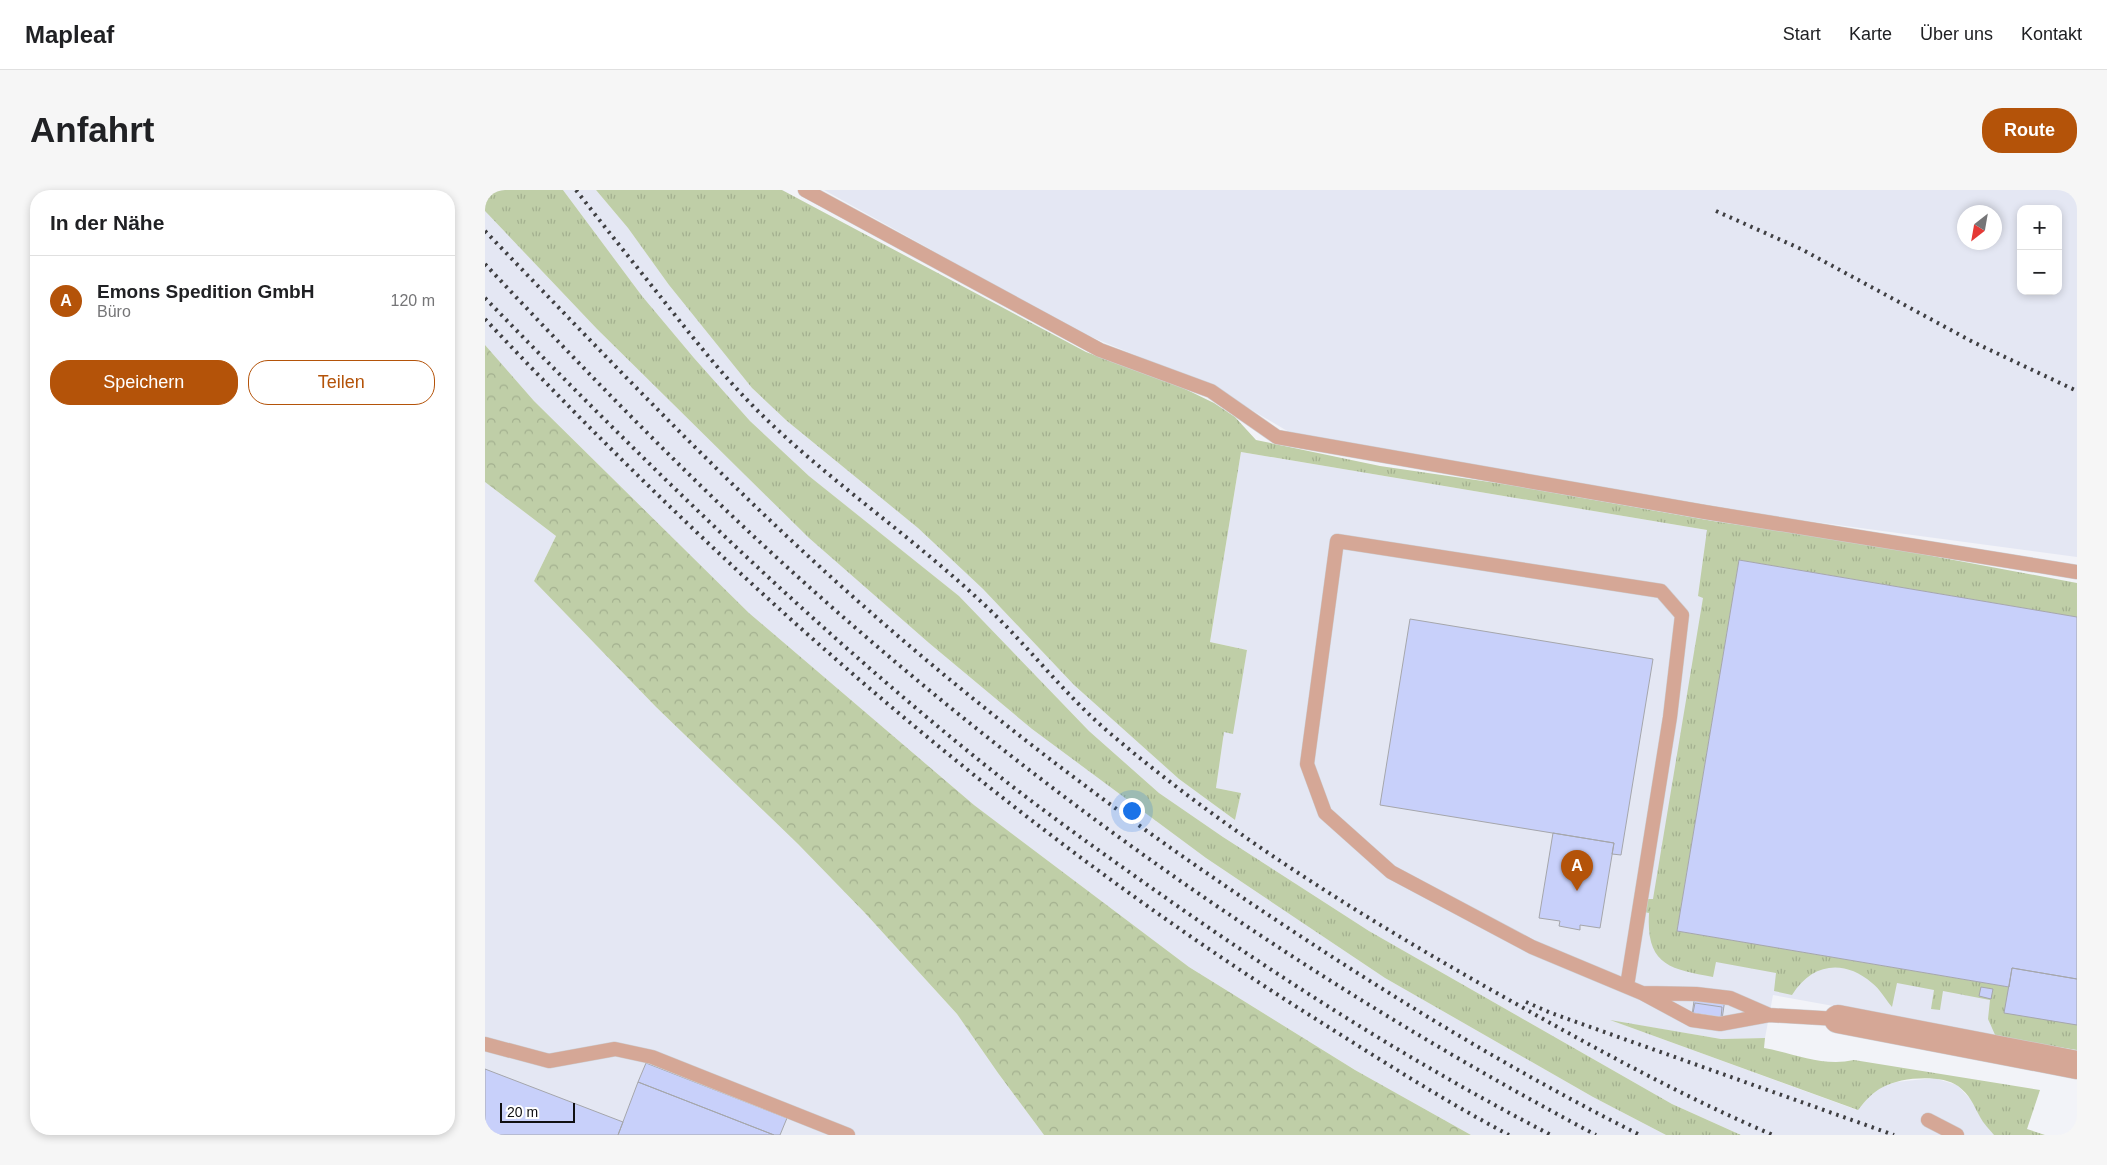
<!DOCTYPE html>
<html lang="de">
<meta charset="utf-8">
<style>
:root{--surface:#fff;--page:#f6f6f6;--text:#202124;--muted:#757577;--line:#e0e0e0;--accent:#b45309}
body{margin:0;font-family:Helvetica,sans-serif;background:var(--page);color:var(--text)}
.controls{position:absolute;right:15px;top:15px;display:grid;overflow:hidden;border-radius:10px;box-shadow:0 2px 8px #0003}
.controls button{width:45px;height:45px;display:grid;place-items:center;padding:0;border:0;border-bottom:1px solid var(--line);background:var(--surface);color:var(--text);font:25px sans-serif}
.compass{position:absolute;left:1472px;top:15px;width:45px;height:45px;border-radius:50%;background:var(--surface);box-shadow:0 2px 8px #0003;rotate:211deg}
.scale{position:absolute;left:15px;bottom:12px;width:75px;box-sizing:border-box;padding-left:5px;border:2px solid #101012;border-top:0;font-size:14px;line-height:18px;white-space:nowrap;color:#101012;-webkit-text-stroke:4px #fff;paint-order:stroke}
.you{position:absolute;left:646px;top:620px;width:18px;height:18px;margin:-12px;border:4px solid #fff;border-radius:50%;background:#1a73e8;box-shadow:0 0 0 8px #1a73e833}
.badge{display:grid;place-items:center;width:32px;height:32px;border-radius:50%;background:var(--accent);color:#fff;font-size:16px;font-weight:700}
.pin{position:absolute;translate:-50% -41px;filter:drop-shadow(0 1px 2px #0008)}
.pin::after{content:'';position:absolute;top:26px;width:18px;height:15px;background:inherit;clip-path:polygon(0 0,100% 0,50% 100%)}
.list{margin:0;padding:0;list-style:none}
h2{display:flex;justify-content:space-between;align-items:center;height:65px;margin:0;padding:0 20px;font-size:21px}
h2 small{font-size:16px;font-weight:400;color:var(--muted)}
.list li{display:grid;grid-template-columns:32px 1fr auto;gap:15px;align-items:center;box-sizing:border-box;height:90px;padding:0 20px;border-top:1px solid var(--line)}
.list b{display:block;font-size:19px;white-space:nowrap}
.list p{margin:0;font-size:16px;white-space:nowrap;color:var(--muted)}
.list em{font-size:16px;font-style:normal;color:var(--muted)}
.actions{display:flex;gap:10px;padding:15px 20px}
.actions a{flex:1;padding:11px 0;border:1px solid var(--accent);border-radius:20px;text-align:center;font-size:18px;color:var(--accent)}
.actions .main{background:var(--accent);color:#fff}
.map{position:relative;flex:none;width:1592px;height:945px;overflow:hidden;border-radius:20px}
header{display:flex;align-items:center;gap:30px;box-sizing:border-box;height:70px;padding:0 25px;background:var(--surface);border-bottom:1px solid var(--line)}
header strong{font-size:24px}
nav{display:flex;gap:28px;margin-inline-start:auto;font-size:18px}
.intro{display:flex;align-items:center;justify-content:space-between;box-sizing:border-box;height:120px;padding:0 30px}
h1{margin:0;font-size:35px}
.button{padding:12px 22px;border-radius:20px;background:var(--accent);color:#fff;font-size:18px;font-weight:700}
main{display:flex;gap:30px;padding:0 30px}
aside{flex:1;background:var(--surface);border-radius:20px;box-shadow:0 2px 8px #0003}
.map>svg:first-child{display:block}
.built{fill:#e4e7f3;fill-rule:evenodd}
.grass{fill:url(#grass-tufts)}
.forest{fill:url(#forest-crowns)}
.building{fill:#c8d0fa;stroke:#a5a6ab}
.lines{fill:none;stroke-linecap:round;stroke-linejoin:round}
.lane-casing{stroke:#cecfd3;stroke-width:15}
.street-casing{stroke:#cecfd3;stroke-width:29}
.lane{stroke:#d5a796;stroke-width:14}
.street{stroke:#d5a796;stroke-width:28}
.rail{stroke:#3f3f42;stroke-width:4;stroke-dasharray:2.5 5;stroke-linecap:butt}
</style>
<header>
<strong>Mapleaf</strong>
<nav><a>Start</a><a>Karte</a><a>Über uns</a><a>Kontakt</a></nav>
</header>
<div class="intro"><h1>Anfahrt</h1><a class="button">Route</a></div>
<main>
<aside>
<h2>In der Nähe<small></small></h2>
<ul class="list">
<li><span class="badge">A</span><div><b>Emons Spedition GmbH</b><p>Büro</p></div><em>120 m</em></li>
</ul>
<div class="actions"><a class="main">Speichern</a><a>Teilen</a></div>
</aside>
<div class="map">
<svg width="1592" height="945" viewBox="0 0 1592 945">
<defs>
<pattern id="grass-tufts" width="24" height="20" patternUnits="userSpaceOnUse" patternTransform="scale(1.25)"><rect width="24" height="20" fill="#bfcea7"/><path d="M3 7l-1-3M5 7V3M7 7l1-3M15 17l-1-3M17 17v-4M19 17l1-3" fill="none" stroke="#a3b08f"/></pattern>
<pattern id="forest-crowns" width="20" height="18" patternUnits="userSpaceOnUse" patternTransform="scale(1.25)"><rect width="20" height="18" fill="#bfcea7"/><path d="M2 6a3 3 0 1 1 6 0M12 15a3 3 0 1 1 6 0" fill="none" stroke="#a3b08f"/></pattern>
</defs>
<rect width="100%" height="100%" fill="#f2f3f8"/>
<path class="built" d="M78 0H111L143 38 184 95 267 198 302 231 433 338 498 399 589 495 694 589 750 630 756 603 731 598 739 541 747 543 762 460 725 452 756 262 1222 340 1592 399V860L1288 805 1280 848 1236 849 1128 831 1372 920 1385 906 1398 896 1412 892 1449 888 1472 895 1489 913 1495 927 1509 945H1256L1187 914 884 741 738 647 674 603 604 541 474 406 324 286 265 231 209 168 157 106Z
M339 0H1592V367L1308 329 848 251 804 242 726 196 594 142ZM1536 19H1573V101H1536ZM1480 22H1510V52H1480Z
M0 21 112 139 324 348 444 453 547 539 721 668 900 788 1108 907 1181 945H986L870 880 704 777 489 615 264 423 49 211 0 155Z
M0 292 71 346 49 391 171 517 313 654 380 723 472 824 513 883 559 945H0Z"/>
<path class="grass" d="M0 0H78L157 106 209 168 265 231 324 286 474 406 604 541 674 603 738 647 884 741 1187 914 1256 945H1181L1108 907 900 788 721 668 547 539 444 453 324 348 112 139 0 21Z
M111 0H297L601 162 698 198 729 213 750 227 771 250 895 276 1025 295 1228 331 1378 353 1592 393V427L1254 370 1192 741 1524 797 1592 835V860L1511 847 1503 829 1505 810 1458 801 1455 820 1446 819 1449 800 1412 793 1407 817C1401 810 1395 799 1387 793 1359 769 1327 773 1307 805L1289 801 1291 783 1231 772 1228 787C1184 779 1161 775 1164 723L1159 722 1162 709H1168L1218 408 1213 406 1222 340 756 262 725 452 762 460 748 544 739 542 731 598 756 603 750 630 694 589 589 495 498 399 433 338 302 231 267 198 184 95 143 38Z
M1125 830 1236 849 1280 848 1279 858C1309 863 1337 877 1369 870L1555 900 1542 939 1560 945H1509C1504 939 1498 933 1495 927 1488 914 1485 905 1473 896 1457 884 1415 887 1398 897 1388 902 1380 911 1373 920Z"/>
<path class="forest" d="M0 155 49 211 264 423 489 615 704 777 870 880 986 945H559L513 883 472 824 380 723 313 654 171 517 49 391 71 346 0 292Z"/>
<path class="building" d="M1254 370 1592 427V789L1527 778 1524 797 1192 741Z
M925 429 1168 469 1136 665 1127 664 1129 653 895 615Z
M1068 643 1129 653 1115 738 1095 735V740L1074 736 1075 731 1054 728Z
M1527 778 1592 789V835L1519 823Z
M1496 797 1508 799 1506 809 1494 806Z
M1210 804 1240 809 1236 836 1206 832Z
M1210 813 1237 817 1236 828 1208 823Z
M161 873 302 928 295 945H289L153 892Z
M0 879 138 932 133 945H0Z
M153 892 289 945H133Z"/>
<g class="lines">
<defs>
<path id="lane" d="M320 0 615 160 726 201 792 247 1220 322 1592 382
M1142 796 1185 527 1197 425 1176 401 852 351 822 574 840 623 906 682 1047 757 1157 803 1207 830 1235 834 1284 825 1353 829
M1158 803 1211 804 1245 808 1284 825
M0 854 64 871 130 859 167 867 363 945
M1443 930 1472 945"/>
<path id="street" d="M1353 829 1592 875"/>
</defs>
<use href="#lane" class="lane-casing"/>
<use href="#street" class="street-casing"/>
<use href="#lane" class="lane"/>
<use href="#street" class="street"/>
<path class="rail" d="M91 0C121 39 152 77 182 115 213 154 243 192 279 227 345 291 423 344 491 407 539 450 578 504 627 545 750 649 887 733 1026 811 1113 860 1197 906 1288 945
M1231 21 1316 59 1488 152 1592 201
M0 41C110 155 218 270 335 377 475 505 627 621 785 726 905 806 1027 881 1155 945
M0 74C104 185 210 295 323 396 563 611 827 794 1111 945
M0 108C159 272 322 432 500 575 555 619 613 660 671 701 797 790 929 874 1066 945
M0 129C249 394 519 632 826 826 891 867 956 909 1024 945
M1041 812 1066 823 1409 945"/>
</g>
</svg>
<div class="controls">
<button>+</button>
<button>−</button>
</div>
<svg class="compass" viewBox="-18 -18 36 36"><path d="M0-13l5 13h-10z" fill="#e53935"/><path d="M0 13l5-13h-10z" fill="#757577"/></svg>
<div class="scale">20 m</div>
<div class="you"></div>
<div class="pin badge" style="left:1092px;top:701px">A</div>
</div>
</main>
